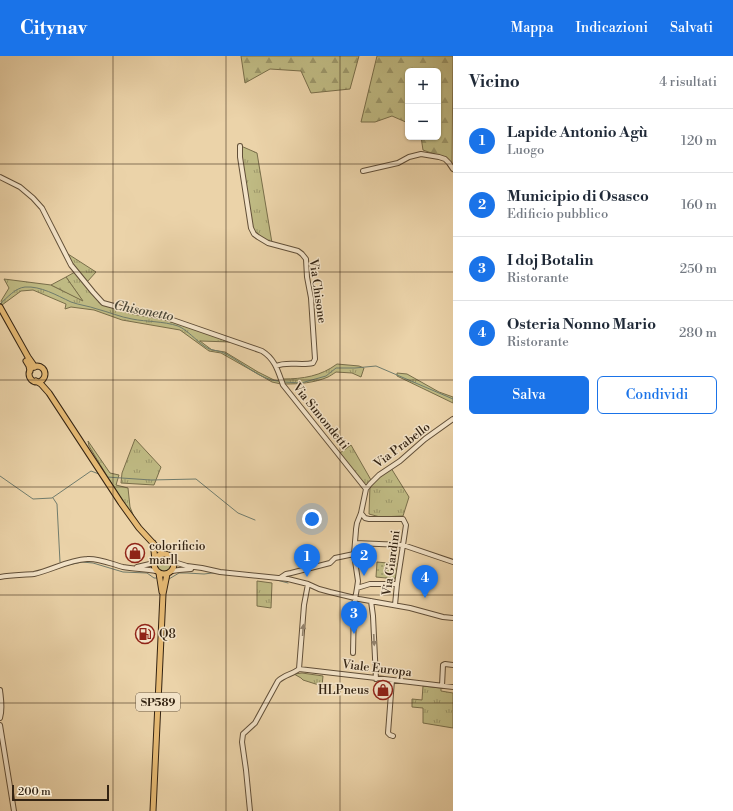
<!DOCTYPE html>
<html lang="it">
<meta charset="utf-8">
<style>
:root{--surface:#fff;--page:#f2f2f3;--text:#1f2937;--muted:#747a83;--line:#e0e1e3;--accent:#1a73e8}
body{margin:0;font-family:"Libre Bodoni",serif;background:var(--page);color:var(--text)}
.controls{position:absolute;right:12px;top:12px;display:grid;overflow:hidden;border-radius:6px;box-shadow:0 1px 3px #0004}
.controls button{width:36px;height:36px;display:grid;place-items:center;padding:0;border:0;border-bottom:1px solid var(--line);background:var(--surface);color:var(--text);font:20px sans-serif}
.scale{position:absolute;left:12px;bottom:10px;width:97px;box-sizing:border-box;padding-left:4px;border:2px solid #332312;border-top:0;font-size:11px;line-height:14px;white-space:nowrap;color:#332312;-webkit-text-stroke:3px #f2e2c7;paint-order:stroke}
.you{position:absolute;left:312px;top:463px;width:14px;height:14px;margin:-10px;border:3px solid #fff;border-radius:50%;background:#1a73e8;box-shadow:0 0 0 6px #1a73e833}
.badge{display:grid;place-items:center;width:26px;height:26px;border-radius:50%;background:var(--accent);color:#fff;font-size:13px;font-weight:700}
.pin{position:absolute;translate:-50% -33px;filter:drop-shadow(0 1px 2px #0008)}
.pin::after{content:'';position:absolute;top:21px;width:14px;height:12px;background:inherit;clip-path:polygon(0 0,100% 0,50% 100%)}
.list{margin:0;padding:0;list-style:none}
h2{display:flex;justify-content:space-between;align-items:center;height:52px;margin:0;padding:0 16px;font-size:17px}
h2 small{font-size:13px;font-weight:400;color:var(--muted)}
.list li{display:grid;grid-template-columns:26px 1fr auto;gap:12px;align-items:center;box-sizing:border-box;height:64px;padding:0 16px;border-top:1px solid var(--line)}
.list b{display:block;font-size:15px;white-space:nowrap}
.list p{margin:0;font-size:13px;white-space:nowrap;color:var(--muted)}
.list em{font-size:13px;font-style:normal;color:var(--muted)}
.actions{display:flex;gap:8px;padding:12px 16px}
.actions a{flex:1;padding:9px 0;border:1px solid var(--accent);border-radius:6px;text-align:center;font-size:14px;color:var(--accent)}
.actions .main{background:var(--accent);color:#fff}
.map{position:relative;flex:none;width:453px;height:755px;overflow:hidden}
header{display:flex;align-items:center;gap:24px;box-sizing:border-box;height:56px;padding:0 20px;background:var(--accent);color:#fff}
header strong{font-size:19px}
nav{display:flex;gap:22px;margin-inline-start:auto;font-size:14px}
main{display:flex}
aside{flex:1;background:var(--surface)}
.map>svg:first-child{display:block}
.grass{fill:url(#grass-tufts);stroke:#796e4a}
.forest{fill:url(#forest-firs);stroke:#796e4a}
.park{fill:url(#park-dots);stroke:#796e4a}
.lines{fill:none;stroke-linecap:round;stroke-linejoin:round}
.stream{stroke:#707c6d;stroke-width:1}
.minor-casing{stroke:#614f38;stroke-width:6}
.major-casing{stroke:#332312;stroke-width:7}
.minor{stroke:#f2e2c7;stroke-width:4}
.major{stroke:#e6ba74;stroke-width:5}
.oneway{fill:#92826c}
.grid{fill:none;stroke:#332312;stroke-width:1;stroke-opacity:0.55}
.labels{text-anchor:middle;stroke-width:3;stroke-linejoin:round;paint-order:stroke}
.shield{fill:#f2e2c7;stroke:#6c5c48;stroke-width:1}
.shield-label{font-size:11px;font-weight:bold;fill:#332312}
.street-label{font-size:12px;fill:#332312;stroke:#f2e2c7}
.poi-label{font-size:12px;fill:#332312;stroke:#f2e2c7;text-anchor:start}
.water-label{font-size:13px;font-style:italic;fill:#4c4838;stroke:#f2e2c7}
</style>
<header>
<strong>Citynav</strong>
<nav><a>Mappa</a><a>Indicazioni</a><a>Salvati</a></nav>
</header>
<main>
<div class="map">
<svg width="453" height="755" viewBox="0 0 453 755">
<defs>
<pattern id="grass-tufts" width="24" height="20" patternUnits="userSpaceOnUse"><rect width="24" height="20" fill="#bfba83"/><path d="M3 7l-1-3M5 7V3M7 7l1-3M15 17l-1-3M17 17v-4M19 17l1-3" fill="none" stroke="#9c976a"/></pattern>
<pattern id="forest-firs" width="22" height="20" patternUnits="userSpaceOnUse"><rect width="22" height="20" fill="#bfba83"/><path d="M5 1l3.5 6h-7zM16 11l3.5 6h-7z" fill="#9c976a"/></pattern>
<pattern id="park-dots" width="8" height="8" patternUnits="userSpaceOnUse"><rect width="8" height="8" fill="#bfba83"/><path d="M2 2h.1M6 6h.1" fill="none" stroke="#9c976a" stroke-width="1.8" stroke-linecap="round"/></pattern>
</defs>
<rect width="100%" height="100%" fill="#ebd3a9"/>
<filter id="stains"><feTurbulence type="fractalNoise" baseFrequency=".005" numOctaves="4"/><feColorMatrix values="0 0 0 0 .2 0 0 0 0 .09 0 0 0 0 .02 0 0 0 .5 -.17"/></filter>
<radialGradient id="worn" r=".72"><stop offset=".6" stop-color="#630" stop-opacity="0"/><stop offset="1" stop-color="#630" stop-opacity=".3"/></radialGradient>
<path class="grass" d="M241 90 257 97 272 187 259 181 252 172 241 102Z
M68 198 96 216 87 226 85 225 72 208Z
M75 216 100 246 164 263 231 286 200 285 212 294 225 296 258 316 274 324 280 325 281 328 272 326 221 297 209 295 180 274 122 264 94 254 71 251 65 253 66 248 33 234 21 235 2 249 1 245 9 232 4 223 51 229 82 244 66 221Z
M337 308 359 310 364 312 361 321 352 317 336 316C333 318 330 320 328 321 314 327 299 328 285 328L283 323C303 323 321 320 337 308Z
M397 317 407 318 439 336 453 341V347L397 320Z
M135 383 161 411 154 429 121 427 122 417Z
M88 385 110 417 119 419 116 429 128 432 130 451 134 461C118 439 104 415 89 390Z
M351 389 371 424 367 429 364 428 340 397Z
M391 412 409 441 403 460 380 461 369 458 370 430 380 420Z
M157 508a8 8 0 1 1 16 0a8 8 0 1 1-16 0Z
M257 525 272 527 271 552 257 550Z
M302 617 323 620 322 630 303 624 301 622 294 618Z
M423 630 441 632V635L453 637V672L423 667V652L412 651V643L422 644Z"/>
<path class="forest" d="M241 0H359L350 33 311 37 301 15 270 13 245 27Z
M377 0H453L452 108 445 102 423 94 421 81H438V15H408V67L392 60 375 66H361Z
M66 221 83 245 51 229Z"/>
<path class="park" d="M377 506 398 508 396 523 376 521Z"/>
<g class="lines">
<path class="stream" d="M0 248C7 242 15 232 25 231 41 230 56 239 71 246 79 249 89 250 97 253 109 256 120 261 132 263 147 266 163 265 178 270 186 273 197 285 204 290 211 295 218 294 224 297 241 305 260 324 278 325
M284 326 301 327 326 320 336 312H355L376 310 453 343
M0 420 33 443 52 442 91 415 99 418
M107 421 151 424 196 423 238 457 255 464
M53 442 57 448 60 506
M63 510 82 506 93 507 123 516 147 517 154 522H158
M169 523 179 517H187L204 518 212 517H216
M273 523 288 527"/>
<defs>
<path id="minor" d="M240 90V101L249 159 251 172 254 178 258 181 268 187 298 195 302 198 306 203 307 221 311 242 315 303 313 307C301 310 287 305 276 310
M363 115 398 107 409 101 421 98 439 101 445 103 449 107 453 113
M0 121 20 131 33 142 42 152 71 209 93 236 103 247 136 256 164 261 262 295C275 303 278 315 283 329L366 433
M361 457 365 462 369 463H403L406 469 403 489 397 528 395 549
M356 473 357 467 361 457 366 433 370 428 379 419 400 405 425 383 453 363
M356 474 354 498 358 525 357 532
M355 487 403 489 453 506
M174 506 187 510 202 512 220 516 288 523 308 528 319 533 330 536 359 543 410 552 443 561 453 562
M137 511 154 507
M172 515 179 514 191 513
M0 521C11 519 23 519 34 518 52 514 68 504 87 503 99 502 111 508 123 511 134 513 145 513 156 515
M280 522 286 518 291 517 330 507 335 502 354 498
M371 545 373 560 376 623
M353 597 354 549 357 532 370 528H397
M299 613 453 631
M299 613 304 549 308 528
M392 624 388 677 390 679 393 680
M442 630 443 609 445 608 453 609
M0 634C1 643 3 653 0 662
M0 669 14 755
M250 755 246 714 242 686 243 678 255 667 278 625C284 619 293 618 299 613"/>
<path id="major" d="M0 251 28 301 35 311
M26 305 29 310 30 315
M29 318a8 8 0 1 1 16 0a8 8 0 1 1-16 0Z
M36 325 41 328 49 337 121 447 139 472 163 498
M153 487 154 495 155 504
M154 508a10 10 0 1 1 20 0a10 10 0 1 1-20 0Z
M159 517 162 536
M153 755 163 538 167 518"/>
</defs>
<use href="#minor" class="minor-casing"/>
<use href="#major" class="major-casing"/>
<use href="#minor" class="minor"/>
<use href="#major" class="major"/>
</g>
<defs><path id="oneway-solid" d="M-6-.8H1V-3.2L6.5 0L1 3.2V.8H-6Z"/></defs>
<g class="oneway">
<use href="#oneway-solid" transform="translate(303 574) rotate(-86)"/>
<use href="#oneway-solid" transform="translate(374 584) rotate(87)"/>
</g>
<path class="grid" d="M113 0V755M226 0V755M340 0V755M0 108H453M0 216H453M0 324H453M0 431H453M0 539H453M0 647H453"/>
<defs>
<symbol id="shop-ring" viewBox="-11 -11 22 22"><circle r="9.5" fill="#f2e2c7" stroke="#8f2418" stroke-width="1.5"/><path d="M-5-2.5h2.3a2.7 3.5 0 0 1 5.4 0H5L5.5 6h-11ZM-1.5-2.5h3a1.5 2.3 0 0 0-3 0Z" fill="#8f2418"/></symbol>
<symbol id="fuel-ring" viewBox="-11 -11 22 22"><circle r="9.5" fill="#f2e2c7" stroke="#8f2418" stroke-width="1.5"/><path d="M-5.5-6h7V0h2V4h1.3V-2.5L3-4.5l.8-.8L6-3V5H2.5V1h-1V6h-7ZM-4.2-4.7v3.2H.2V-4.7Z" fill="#8f2418"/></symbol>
</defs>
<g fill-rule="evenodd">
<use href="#shop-ring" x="124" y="486" width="22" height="22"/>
<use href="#fuel-ring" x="134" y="567" width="22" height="22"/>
<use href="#shop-ring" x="372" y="623" width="22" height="22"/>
</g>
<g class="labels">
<rect class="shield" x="136" y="637" width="44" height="18" rx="3"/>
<g class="shield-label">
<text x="158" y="650">SP589</text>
</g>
<g class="street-label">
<text transform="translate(318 235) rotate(82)" y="4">Via Chisone</text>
<text transform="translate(321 360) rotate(51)" y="4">Via Simondetti</text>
<text transform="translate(402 389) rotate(-37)" y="4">Via Prabello</text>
<text transform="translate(391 507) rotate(-82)" y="4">Via Giardini</text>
<text transform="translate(377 612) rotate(7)" y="4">Viale Europa</text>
</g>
<g class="poi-label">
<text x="149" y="494">colorificio<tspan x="149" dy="14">marll</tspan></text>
<text x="159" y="582">Q8</text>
<text x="369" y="638" text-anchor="end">HLPneus</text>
</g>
<g class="water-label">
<text transform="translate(144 254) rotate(11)" y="5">Chisonetto</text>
</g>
</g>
<rect width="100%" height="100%" filter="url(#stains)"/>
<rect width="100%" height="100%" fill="url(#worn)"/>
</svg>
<div class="controls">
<button>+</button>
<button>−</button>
</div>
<div class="scale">200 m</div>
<div class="you"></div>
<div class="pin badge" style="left:307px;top:521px">1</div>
<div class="pin badge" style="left:364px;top:520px">2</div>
<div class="pin badge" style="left:354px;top:578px">3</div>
<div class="pin badge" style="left:425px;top:542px">4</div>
</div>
<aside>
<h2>Vicino<small>4 risultati</small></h2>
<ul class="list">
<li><span class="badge">1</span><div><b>Lapide Antonio Agù</b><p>Luogo</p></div><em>120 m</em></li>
<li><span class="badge">2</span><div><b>Municipio di Osasco</b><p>Edificio pubblico</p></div><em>160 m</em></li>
<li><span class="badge">3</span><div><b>I doj Botalin</b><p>Ristorante</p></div><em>250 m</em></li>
<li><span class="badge">4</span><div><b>Osteria Nonno Mario</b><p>Ristorante</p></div><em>280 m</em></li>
</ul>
<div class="actions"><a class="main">Salva</a><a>Condividi</a></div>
</aside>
</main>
